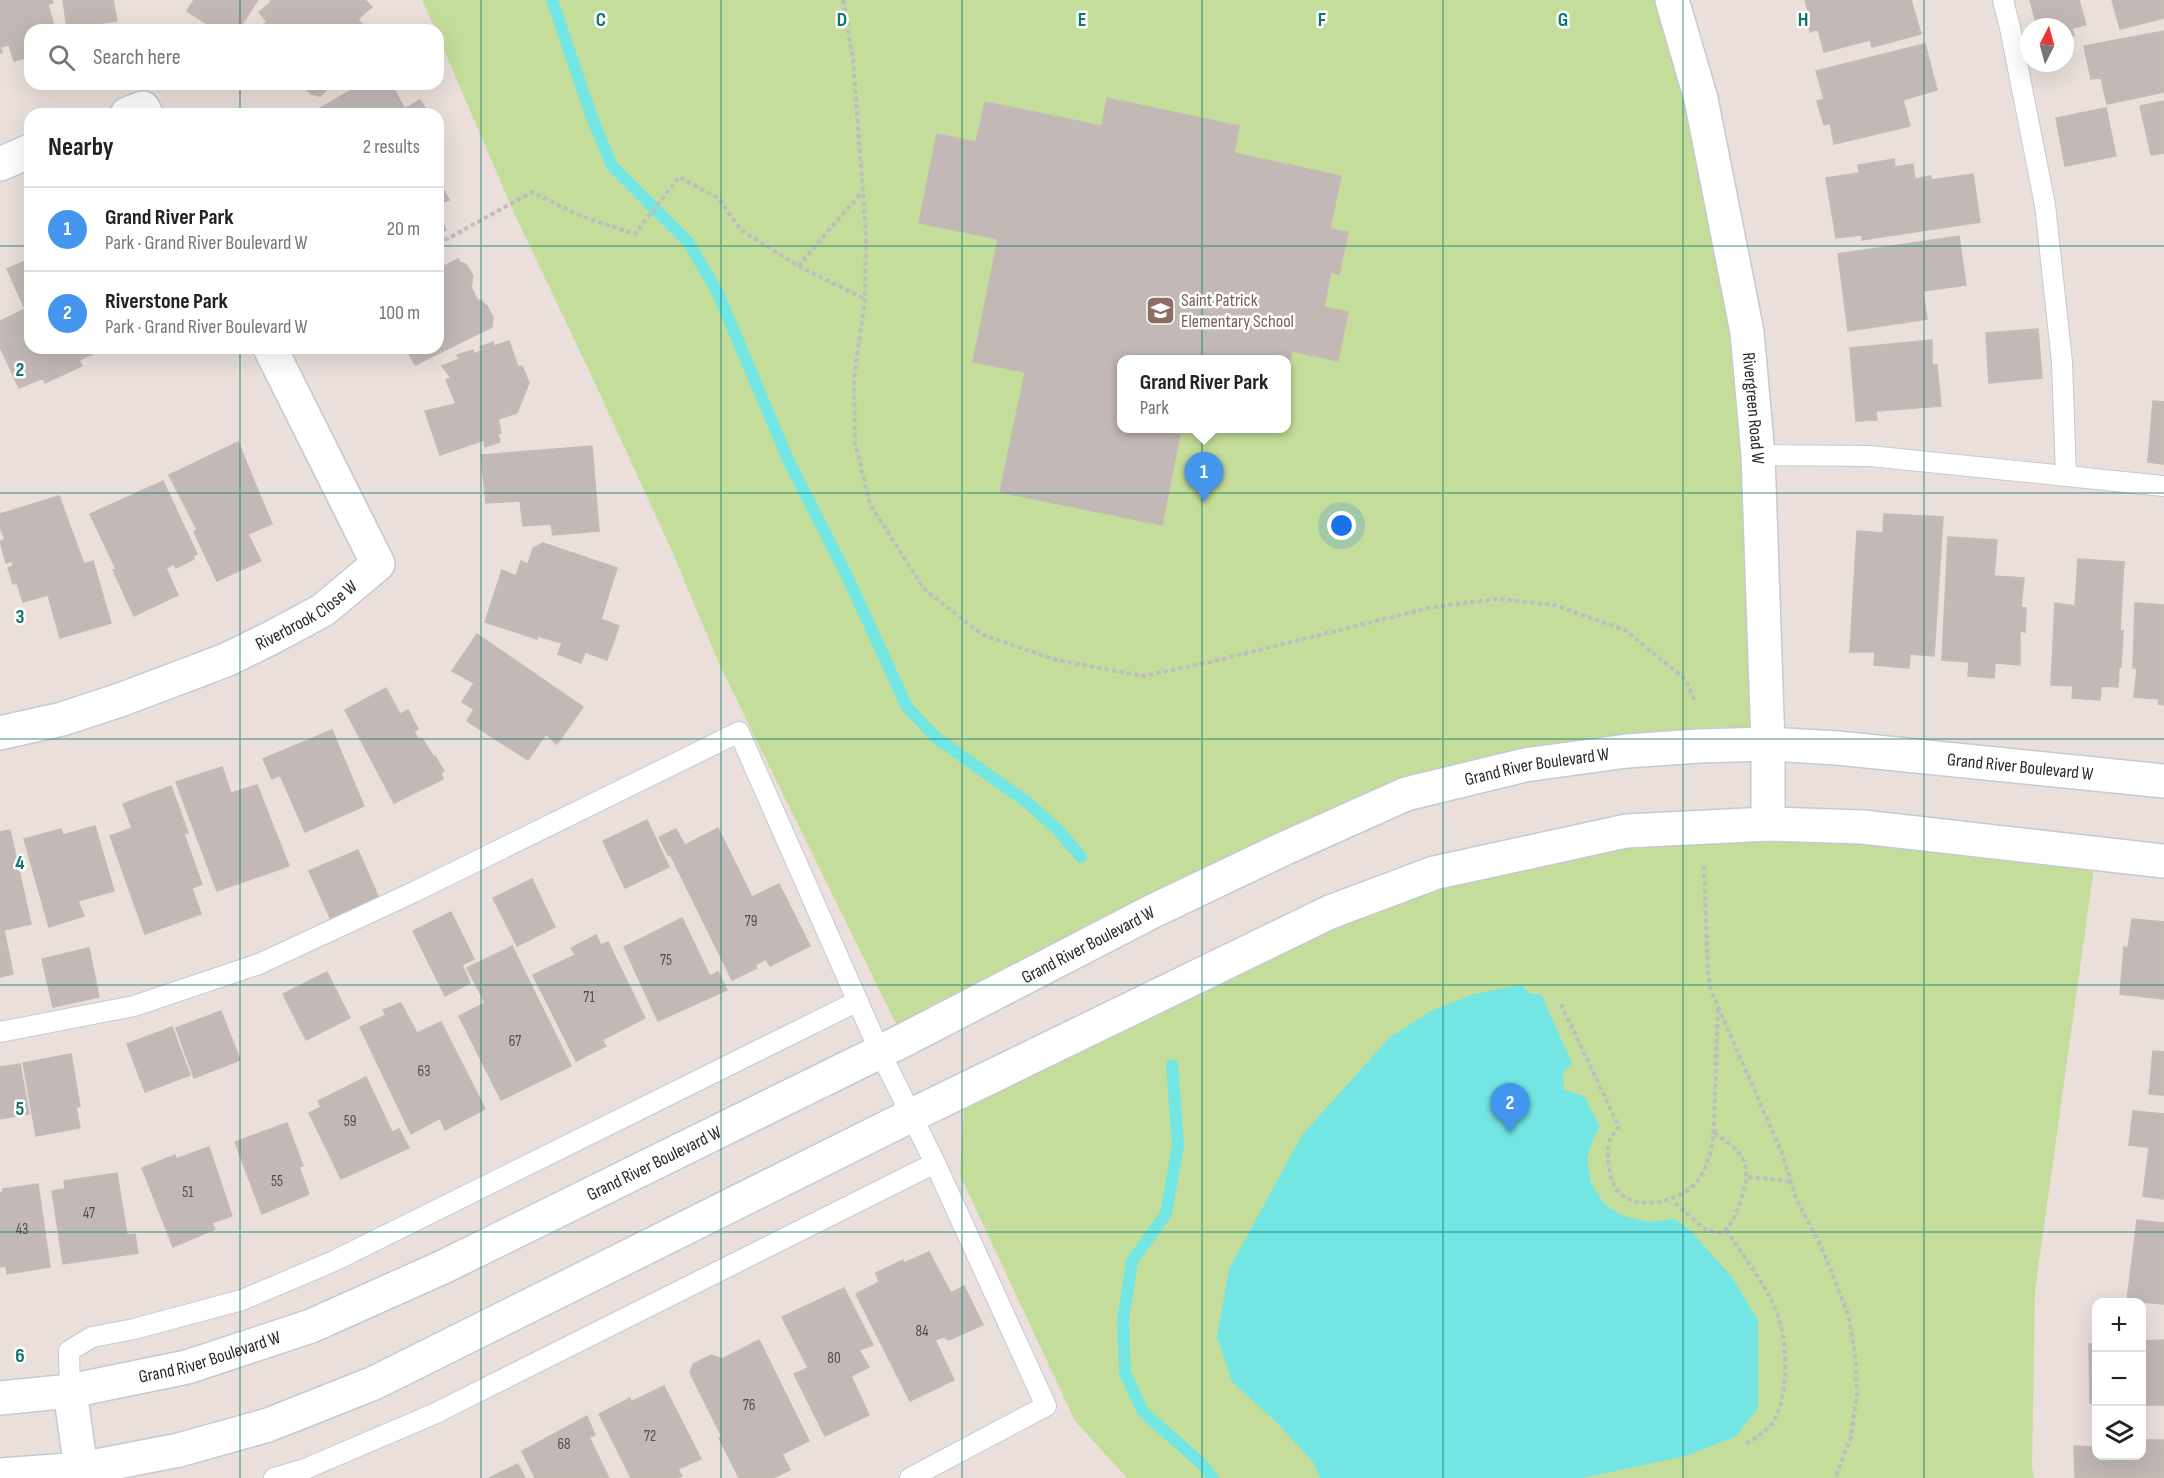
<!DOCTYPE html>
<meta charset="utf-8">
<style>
:root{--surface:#fff;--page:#f6f6f6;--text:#222;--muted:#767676;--line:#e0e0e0;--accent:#4395ee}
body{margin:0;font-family:"Sofia Sans Condensed",sans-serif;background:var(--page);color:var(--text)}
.controls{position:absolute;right:18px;bottom:18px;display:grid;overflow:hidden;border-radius:12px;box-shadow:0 6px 24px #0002}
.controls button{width:54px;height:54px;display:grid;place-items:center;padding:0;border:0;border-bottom:2px solid var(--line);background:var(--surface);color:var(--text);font:30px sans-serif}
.compass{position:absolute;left:2020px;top:18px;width:54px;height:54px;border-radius:50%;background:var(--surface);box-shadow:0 6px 24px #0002;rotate:6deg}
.you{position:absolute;left:1342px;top:526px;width:21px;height:21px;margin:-15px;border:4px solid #fff;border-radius:50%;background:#1a73e8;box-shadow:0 0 0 9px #1a73e833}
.badge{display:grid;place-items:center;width:39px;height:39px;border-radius:50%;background:var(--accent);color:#fff;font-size:20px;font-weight:700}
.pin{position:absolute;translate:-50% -50px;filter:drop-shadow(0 2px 3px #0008)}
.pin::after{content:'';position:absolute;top:32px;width:21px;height:18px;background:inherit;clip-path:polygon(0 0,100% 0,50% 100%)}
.popup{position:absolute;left:1117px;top:355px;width:174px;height:78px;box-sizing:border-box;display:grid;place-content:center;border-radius:12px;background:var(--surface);filter:drop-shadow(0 2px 4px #0005);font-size:20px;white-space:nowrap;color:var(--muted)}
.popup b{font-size:22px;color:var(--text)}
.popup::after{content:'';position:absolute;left:50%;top:100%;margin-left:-12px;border:12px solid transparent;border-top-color:var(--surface)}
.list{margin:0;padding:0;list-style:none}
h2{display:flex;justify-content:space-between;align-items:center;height:78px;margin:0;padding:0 24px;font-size:26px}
h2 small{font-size:20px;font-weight:400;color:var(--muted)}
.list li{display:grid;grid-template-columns:39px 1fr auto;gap:18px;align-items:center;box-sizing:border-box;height:84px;padding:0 24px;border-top:2px solid var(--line)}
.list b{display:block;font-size:22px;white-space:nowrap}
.list p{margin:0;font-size:20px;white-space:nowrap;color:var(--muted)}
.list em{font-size:20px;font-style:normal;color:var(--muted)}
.icon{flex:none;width:33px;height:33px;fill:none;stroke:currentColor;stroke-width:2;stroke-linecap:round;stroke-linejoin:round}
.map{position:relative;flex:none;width:2164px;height:1478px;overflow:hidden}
.search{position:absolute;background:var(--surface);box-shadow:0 6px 24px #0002;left:24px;top:24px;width:420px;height:66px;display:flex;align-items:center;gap:15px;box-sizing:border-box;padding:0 21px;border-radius:18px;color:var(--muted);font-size:22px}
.panel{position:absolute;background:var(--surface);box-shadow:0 6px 24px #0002;left:24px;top:108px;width:420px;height:246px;border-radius:18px}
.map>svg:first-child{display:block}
.green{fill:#c5dd9a;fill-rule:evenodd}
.water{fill:#73e6e3}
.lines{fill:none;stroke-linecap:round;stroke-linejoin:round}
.stream{stroke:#73e6e3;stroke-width:12}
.building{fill:#c2b9b7;stroke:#c5bab4;stroke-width:1.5}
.lane-casing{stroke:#c3cad1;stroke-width:22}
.street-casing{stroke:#c3cad1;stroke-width:36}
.secondary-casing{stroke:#c3cad1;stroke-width:36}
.path{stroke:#bebebe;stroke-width:4;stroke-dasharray:4.5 3;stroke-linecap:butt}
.lane{stroke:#fff;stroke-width:20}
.street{stroke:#fff;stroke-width:33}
.secondary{stroke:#fff;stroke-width:33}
.grid{fill:none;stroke:#0f766e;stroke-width:1.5;stroke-opacity:0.55}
.labels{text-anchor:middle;stroke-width:5;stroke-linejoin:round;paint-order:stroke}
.number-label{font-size:15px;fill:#4e4c4c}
.education-label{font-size:18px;fill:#785e54;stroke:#fff;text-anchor:start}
.street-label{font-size:18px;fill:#282828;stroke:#fff}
.grid-label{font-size:20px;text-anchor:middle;font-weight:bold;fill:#0f766e;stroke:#fff;stroke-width:5;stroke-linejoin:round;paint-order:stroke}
</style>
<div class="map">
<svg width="2164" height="1478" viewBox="0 0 2164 1478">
<rect width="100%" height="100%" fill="#eadfda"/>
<path class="green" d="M422 0H1672L1747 332 1768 744 1406 794 904 1040 721 668 671 549 593 379 515 215 438 36V30H436ZM1122 360H1286V428H1122Z
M1626 831 2096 853 2035 1291 2032 1467 2034 1478H1127L1075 1421 960 1175 965 1091 1330 912Z"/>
<path class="water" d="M1521 985 1531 994H1541L1572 1063 1563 1072 1564 1090 1584 1096 1600 1126 1594 1137 1587 1158 1591 1183 1605 1205 1621 1215 1648 1222 1674 1219 1690 1230 1731 1276 1758 1320V1408L1735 1437 1685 1456 1583 1478H1320L1313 1462 1276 1422 1232 1382 1217 1336 1229 1269 1302 1135 1389 1038 1431 1011 1474 994Z"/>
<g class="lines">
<path class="stream" d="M552 0 591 115 612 166 688 242 717 291 789 462 846 574 907 707 935 737 1028 803 1058 830 1081 857
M1172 1065 1178 1145 1166 1214 1132 1261 1123 1321 1125 1373 1143 1412 1201 1463 1213 1478"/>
</g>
<path class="building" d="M0 0H52L53 3 48 4 55 30H30V57L14 61 9 45 1 47 2 53H0Z
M63 0H113L117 21 67 28Z
M194 0H258L238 30H210L205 26 207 24 187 11Z
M270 0H365L372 7 358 19 367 30H257L267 22 259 12 271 2Z
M1805 0H1911L1921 34 1872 47 1870 40 1824 52 1818 29 1810 32 1805 12 1808 11Z
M2030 0H2079L2086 25 2072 28 2074 36 2065 38V27H2037Z
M2112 0H2164V18L2120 29Z
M2164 31V92L2107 104 2101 78 2091 79 2084 46Z
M1925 44 1937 90 1903 100 1910 126 1834 144 1830 123 1824 125 1817 101 1824 99 1816 71Z
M302 84H333L320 96 311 94Z
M362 84H391L405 109 420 100 429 114H310Z
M1107 98 1239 126 1234 153 1341 176 1330 229 1348 232 1339 275 1331 271 1324 307 1348 312 1338 361 1292 351 1286 377V360H1122V428H1181L1162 525 1000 492 1025 372 973 362 998 239 919 223 937 134 976 142 985 102 1102 126Z
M2164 101V153L2151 155 2140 106Z
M2106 108 2116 156 2065 166 2056 118Z
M1894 159 1895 167 1913 164 1915 179 1931 176V180L1973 174 1980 222 1862 240V235L1836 238 1826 178 1859 173 1858 165Z
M438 178 449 200 438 205Z
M438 212 446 230 438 234Z
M1959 236 1966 285 1923 291 1927 319 1848 331 1838 254Z
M30 259V348H95L97 352 79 360 82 366 45 383 43 378 19 388 0 347V321L25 309 7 269Z
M458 259 460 262 466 264 473 276 471 287 478 301 480 300 487 306 493 317 492 327 415 365 406 348H438V269Z
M2038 329 2042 378 1989 383 1986 333Z
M1932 340V365H1937L1941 406 1876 411 1877 420 1856 421 1850 348Z
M509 341 518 367 522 366 529 383 517 413 498 419 501 433 498 434 500 442 485 447 484 440 440 455 425 411 456 404 446 380 451 378 442 366 459 359 457 355 473 350 474 354 483 350 480 347 493 342 494 346Z
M2153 401 2164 402V464L2148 462Z
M238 442 272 524 248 534 261 561 217 581 194 532 197 530 169 475Z
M592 446 599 531 553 535 551 524 523 526 520 501 486 503 481 455Z
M163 481 197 554 193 556 194 559 176 568 174 564 166 568 178 595 134 616 113 570 116 569 90 514Z
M59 496 84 564 93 561 111 623 60 638 48 595 23 602 17 583 13 584 8 568 13 566 12 561 6 563 0 541 5 540 0 527V514Z
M1884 514 1943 517 1934 656 1910 654 1909 668 1874 665 1875 652H1850L1857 531 1883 533Z
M1948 537 1997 540 1994 576 2024 578 2021 607 2026 608 2025 632 2020 631V665L1995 663 1994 678 1968 676 1969 662 1942 660Z
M543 543 617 568 601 619 619 626 607 660 585 652 581 663 558 654 562 643 538 636 537 639 485 622 502 570 516 576 521 561 528 564 533 548Z
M2078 559 2124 562 2120 631H2123L2121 667H2119L2118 687 2101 686 2100 700 2072 698 2073 686 2051 685 2055 603 2075 606Z
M2135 603 2164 605V705L2158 704 2159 699 2134 697 2137 669 2133 668Z
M477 634 583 707 557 744 546 734 528 760 467 721 474 709 462 702 474 683 452 671Z
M386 688 400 714 408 710 418 729 414 732 418 739 422 738 434 758 435 756 444 771 441 773 443 779 394 803 345 710Z
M332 730 364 806 305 832 280 775 272 779 263 759Z
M222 767 231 793 257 785 289 866 217 891 176 782Z
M171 786 188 833 184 834 202 884 192 888 201 914 145 934 110 836 132 828 123 804Z
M647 820 669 867 625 888 603 841Z
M95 826 114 891 78 901 84 916 49 927 24 839 61 829 63 835Z
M718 828 752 897 779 884 810 946 770 966 766 959 755 965 757 968 732 980 670 854 668 855 659 837 676 829 685 845Z
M10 830 31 924 4 930 13 974 0 977V832Z
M358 850 379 898 330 918 309 871Z
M532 879 555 927 517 946 493 898Z
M451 912 474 959 462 965 470 983 445 996 413 931Z
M682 918 710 976 718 972 727 990 658 1021 624 947Z
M2132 919 2164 922V999L2120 994 2124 947 2128 948Z
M596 935 601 945 608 942 645 1018 602 1040 606 1046 576 1061 533 975 575 955 571 948Z
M512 946 571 1066 501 1100 459 1016 485 1003 467 968Z
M89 948 99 997 53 1007 42 959Z
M327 972 350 1018 306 1040 283 994Z
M401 1003 417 1033 441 1022 485 1109 445 1130 440 1118 411 1134 360 1027 386 1015 383 1010Z
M221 1011 240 1060 194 1078 176 1028Z
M172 1027 190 1075 145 1092 127 1044Z
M2153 1051 2164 1052V1095L2149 1094Z
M71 1054 80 1107H76L80 1128 36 1136 23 1063Z
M20 1064 29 1114 0 1119V1067Z
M366 1077 392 1132 399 1129 409 1148 341 1179 309 1113 321 1107 318 1101Z
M2133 1111 2164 1114V1199L2143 1196 2149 1147 2129 1145Z
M287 1123 303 1166 299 1167 309 1194 262 1214 235 1142Z
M209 1147 232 1216 212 1223 215 1229 173 1247 142 1168 175 1155 176 1159Z
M117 1173 127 1235 135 1234 138 1253 63 1264 52 1191 65 1189 64 1181Z
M38 1184 50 1267 7 1274 6 1266 0 1267V1193L3 1192V1189Z
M2137 1220 2164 1223V1304L2127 1301Z
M929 1252 951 1293 964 1286 983 1325 949 1340 944 1337 935 1340 954 1380 910 1401 856 1294 879 1282 876 1273 903 1260 904 1263Z
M844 1288 873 1345 859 1350 869 1367 851 1376 869 1415 825 1436 794 1374 808 1368 782 1317Z
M759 1340 809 1441 782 1454 790 1470 773 1478H739L719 1438 722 1437 690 1373 693 1364 711 1355 722 1359Z
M2164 1340V1405H2142V1341Z
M2089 1344H2096V1402L2090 1403Z
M664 1386 701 1459 678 1469 682 1476 676 1478H631L599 1414 630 1398 631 1402Z
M587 1416 595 1435 589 1437 609 1478H535L522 1451Z
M2094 1440H2096V1456H2142V1440H2164V1478H2075L2074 1446 2094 1447Z
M518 1464 525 1478H489Z"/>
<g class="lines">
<defs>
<path id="lane" d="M2003 0 2010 28 2045 205 2062 362 2066 476
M1758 455 1870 456 2164 486
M0 1032 134 1006 259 964 414 892 739 732 880 1052 935 1163 1046 1406 910 1478
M70 1391 69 1351 92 1337 134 1329 242 1300 334 1261 858 1001
M274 1478 305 1469 436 1413 935 1163"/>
<g id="street">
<path id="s1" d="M1672 0 1701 99 1747 332 1758 455 1768 744V824"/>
<path d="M127 114 143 108 146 114"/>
<path d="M0 164 30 151"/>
<path id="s2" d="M0 733 62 719 120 700 226 660 271 638 323 610 378 564 270 348"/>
</g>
<g id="secondary">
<path d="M70 1391 81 1469"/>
<path id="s3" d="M0 1398 70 1391 187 1367 311 1326 443 1267 904 1040 1153 911 1283 849 1406 794 1525 765 1627 751 1699 746 1768 744 1837 748 2164 781"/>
<path d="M0 1475 81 1469 179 1450 268 1425 374 1383 910 1116 1330 912 1434 873 1626 831 1768 824 1863 827 2164 861"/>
</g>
</defs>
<use href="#lane" class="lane-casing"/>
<use href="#street" class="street-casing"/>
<use href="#secondary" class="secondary-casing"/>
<path class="path" d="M843 0 853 59 866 233 865 299 854 378 855 442 870 504 924 589 983 635 1056 660 1144 676 1206 663 1433 607 1497 599 1555 605 1625 630 1685 679 1696 703
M438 244 532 192 581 216 635 234 679 177 718 198 741 230 798 266 865 299
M798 266 862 192
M1704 866 1708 973 1711 991 1782 1153 1796 1198 1824 1253 1848 1314 1855 1353 1857 1393 1851 1437 1835 1478
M1561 1004 1619 1127C1608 1138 1608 1144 1608 1160 1609 1168 1611 1180 1615 1187 1632 1216 1687 1201 1701 1176 1716 1150 1714 1119 1715 1090 1716 1063 1717 1035 1718 1008
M1748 1177 1791 1181
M1675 1203 1706 1230 1721 1233C1733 1225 1735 1216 1740 1202 1753 1166 1746 1153 1714 1133
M1726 1230C1743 1255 1763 1281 1775 1308 1788 1337 1789 1388 1776 1417 1770 1430 1757 1437 1745 1444"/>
<use href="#lane" class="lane"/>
<use href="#street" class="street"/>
<use href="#secondary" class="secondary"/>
</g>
<path class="grid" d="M240 0V30M481 0V1478M721 0V1478M962 0V1478M1202 0V1478M1443 0V1478M1683 0V1478M1924 0V1478M240 84V114M0 246H30M438 246H2164M240 348V1478M0 493H2164M0 739H2164M0 985H2164M0 1232H2164"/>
<defs>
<symbol id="school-square" viewBox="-11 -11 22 22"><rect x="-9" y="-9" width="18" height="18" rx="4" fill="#8d6e63" stroke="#fff"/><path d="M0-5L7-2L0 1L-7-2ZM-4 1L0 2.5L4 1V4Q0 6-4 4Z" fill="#fff"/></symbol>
</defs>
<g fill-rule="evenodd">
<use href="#school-square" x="1144" y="294" width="33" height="33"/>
</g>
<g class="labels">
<g class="number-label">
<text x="751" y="926">79</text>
<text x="666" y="965">75</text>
<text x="589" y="1002">71</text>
<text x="515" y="1046">67</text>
<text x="424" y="1076">63</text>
<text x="350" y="1126">59</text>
<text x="277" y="1186">55</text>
<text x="188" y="1197">51</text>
<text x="89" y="1218">47</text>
<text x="22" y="1234">43</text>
<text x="922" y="1336">84</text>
<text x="834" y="1363">80</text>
<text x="749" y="1410">76</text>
<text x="650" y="1441">72</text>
<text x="564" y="1449">68</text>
</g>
<g class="education-label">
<text x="1181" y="306">Saint Patrick<tspan x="1181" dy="21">Elementary School</tspan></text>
</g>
<g class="street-label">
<text dy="6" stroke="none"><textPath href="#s1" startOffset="417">Rivergreen Road W</textPath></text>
<text dy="6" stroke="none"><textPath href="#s2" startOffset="330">Riverbrook Close W</textPath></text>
<text dy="6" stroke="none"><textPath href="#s3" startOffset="2158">Grand River Boulevard W</textPath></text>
<text dy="6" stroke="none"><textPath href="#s3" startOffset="1672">Grand River Boulevard W</textPath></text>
<text dy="6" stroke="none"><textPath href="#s3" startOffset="1186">Grand River Boulevard W</textPath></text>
<text dy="6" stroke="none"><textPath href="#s3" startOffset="700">Grand River Boulevard W</textPath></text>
<text dy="6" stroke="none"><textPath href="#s3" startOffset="214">Grand River Boulevard W</textPath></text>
</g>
</g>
<g class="grid-label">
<text x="601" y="26">C</text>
<text x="842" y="26">D</text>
<text x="1082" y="26">E</text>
<text x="1322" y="26">F</text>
<text x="1563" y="26">G</text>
<text x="1803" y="26">H</text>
<text x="20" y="376">2</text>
<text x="20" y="623">3</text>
<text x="20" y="869">4</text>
<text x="20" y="1115">5</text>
<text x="20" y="1362">6</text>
</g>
</svg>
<div class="controls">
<button>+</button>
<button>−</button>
<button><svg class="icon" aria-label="layers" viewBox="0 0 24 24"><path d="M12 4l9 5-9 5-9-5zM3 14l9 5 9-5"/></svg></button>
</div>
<svg class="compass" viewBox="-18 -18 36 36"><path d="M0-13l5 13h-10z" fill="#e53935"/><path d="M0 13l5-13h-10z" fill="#767676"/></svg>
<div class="you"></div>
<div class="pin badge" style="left:1204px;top:502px">1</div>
<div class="popup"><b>Grand River Park</b>Park</div>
<div class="pin badge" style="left:1510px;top:1133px">2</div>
<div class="search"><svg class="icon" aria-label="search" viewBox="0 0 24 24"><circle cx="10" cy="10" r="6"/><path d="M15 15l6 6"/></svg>Search here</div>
<section class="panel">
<h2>Nearby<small>2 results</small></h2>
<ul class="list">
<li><span class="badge">1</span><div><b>Grand River Park</b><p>Park · Grand River Boulevard W</p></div><em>20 m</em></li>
<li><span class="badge">2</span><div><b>Riverstone Park</b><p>Park · Grand River Boulevard W</p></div><em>100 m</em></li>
</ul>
</section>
</div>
